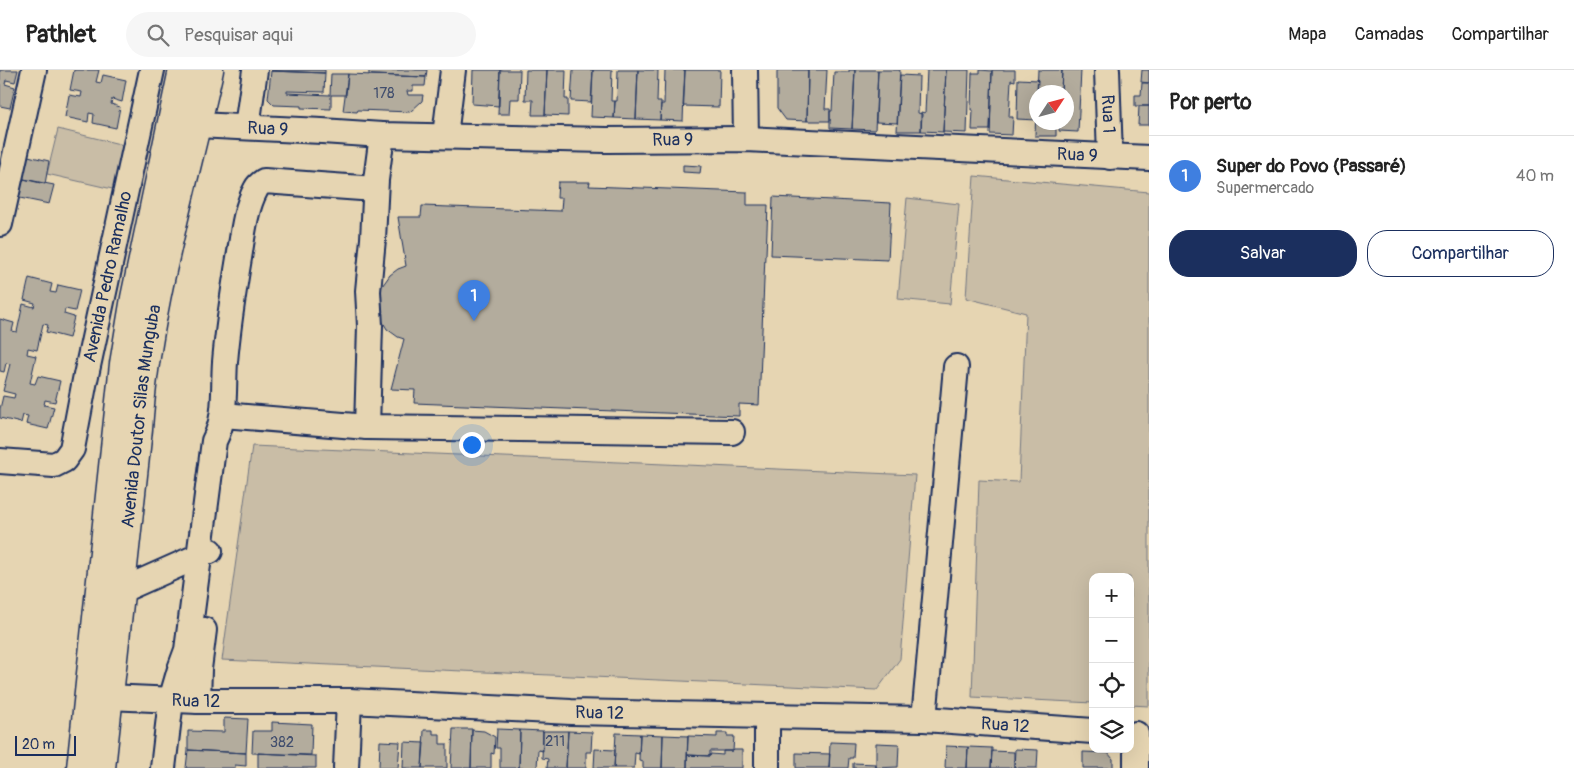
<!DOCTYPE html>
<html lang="pt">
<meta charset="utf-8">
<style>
:root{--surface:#fff;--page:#f6f6f6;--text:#222;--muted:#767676;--line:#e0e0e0;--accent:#1b2f5e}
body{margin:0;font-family:Pangolin,sans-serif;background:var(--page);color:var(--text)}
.controls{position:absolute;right:15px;bottom:15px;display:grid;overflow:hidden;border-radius:10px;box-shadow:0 5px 20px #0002}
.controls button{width:45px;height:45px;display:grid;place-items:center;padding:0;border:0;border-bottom:1px solid var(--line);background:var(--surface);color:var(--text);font:25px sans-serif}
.compass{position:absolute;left:1029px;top:15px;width:45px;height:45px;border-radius:50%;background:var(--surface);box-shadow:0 5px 20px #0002;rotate:54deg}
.scale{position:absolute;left:15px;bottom:12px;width:61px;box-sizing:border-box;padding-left:5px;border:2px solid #1b2f5e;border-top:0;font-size:14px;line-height:18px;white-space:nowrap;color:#1b2f5e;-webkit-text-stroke:4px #e6d5b2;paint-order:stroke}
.you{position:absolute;left:471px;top:374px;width:18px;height:18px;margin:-12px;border:4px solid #fff;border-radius:50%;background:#1a73e8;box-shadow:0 0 0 8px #1a73e833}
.badge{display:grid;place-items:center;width:32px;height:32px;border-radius:50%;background:var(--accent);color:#fff;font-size:16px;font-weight:700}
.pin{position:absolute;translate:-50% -41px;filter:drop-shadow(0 1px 2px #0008)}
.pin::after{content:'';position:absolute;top:26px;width:18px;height:15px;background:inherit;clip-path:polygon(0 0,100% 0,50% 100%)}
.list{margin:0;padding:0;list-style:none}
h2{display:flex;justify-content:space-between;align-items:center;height:65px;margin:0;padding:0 20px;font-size:21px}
h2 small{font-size:16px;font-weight:400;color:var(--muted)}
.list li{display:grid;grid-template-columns:32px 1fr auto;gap:15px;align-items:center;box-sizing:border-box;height:80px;padding:0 20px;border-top:1px solid var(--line)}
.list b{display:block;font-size:19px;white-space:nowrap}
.list p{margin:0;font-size:16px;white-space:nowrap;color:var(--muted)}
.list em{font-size:16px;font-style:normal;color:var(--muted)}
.actions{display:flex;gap:10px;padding:15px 20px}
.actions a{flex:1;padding:11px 0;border:1px solid var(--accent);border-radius:20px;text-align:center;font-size:18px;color:var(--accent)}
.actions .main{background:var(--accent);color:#fff}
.icon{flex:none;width:28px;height:28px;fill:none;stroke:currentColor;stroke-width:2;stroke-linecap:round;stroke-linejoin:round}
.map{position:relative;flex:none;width:1149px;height:698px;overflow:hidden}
header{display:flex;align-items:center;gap:30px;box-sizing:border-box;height:70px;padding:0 25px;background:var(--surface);border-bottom:1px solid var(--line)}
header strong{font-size:24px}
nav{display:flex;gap:28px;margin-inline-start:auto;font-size:18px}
.search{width:350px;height:45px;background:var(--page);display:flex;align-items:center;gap:12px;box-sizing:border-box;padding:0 18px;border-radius:28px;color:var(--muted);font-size:19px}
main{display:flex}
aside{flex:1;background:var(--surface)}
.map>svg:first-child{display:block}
.green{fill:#c9bda6;stroke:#727682}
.building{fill:#b3ac9d;stroke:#1b2f5e}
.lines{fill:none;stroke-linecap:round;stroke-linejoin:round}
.minor-casing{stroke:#1b2f5e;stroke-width:28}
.major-casing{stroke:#1b2f5e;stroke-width:31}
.minor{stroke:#e6d5b2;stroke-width:24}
.major{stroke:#e6d5b2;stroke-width:28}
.labels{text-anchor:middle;stroke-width:5;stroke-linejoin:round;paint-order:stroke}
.number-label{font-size:15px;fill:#414e6e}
.street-label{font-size:18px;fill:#1b2f5e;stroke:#e6d5b2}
</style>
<header>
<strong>Pathlet</strong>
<div class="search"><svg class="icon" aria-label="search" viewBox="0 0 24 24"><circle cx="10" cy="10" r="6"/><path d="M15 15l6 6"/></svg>Pesquisar aqui</div>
<nav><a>Mapa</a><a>Camadas</a><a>Compartilhar</a></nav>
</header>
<main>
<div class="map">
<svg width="1149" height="698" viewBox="0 0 1149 698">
<rect width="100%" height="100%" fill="#e6d5b2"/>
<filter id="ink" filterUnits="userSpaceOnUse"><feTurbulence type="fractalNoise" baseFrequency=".02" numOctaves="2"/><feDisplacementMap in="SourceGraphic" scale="10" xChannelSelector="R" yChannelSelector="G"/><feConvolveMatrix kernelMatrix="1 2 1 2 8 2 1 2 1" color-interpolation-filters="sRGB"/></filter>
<g filter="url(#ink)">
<path class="green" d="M58 59 132 77 121 121 47 104Z
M974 106 1149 122V636L1130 635V507H1093V633L972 627 979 410 1019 412 1026 243 966 228Z
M907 128 959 134 950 234 898 229Z
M252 376 915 405 900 589 877 620 222 590Z"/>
<path class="building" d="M0 0H18L15 12 6 10 5 14 15 17 10 38 0 36Z
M74 0H99L96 12 101 13 103 5 126 10 122 32 112 29 111 34 120 37 116 58 93 53 94 44 89 43 88 52 65 47 69 25 81 27 82 22 70 20Z
M272 0H325V3L271 1Z
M369 0H427L426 7 371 5H369Z
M473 0H500L499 36 472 34Z
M500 0H520L519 29H510L509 44H498Z
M526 0H547L545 45H532L533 30H525Z
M547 0H566L565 29H568V46L545 45Z
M573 0H593L591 32 571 31Z
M593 0H612L611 31H615L614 48 591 47Z
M618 0H638L636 49 614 48 615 31H617Z
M638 0H658L657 32H661L660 50 636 49Z
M665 0H685L683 51 660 50 661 34H664Z
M685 0H720L719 37 683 36Z
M779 0H808L807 51 786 50 777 38V1Z
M808 0H827L825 39H830V51H807Z
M849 0H855L852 59 830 58V41H832L834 2H849Z
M855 0H878L875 60 852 59Z
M878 0H900L897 53 876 52Z
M927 0H946L943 62 921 61V42L925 43Z
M946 0H969L967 63 943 62Z
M980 0 992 1 990 60H972L973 40H971L972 3H980Z
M992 0H1015V11L1011 10 1009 47H1013L1012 65 990 64Z
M1038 0H1062L1061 22H1037Z
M1062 0H1081L1078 62 1059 61 1060 52H1066V22H1061Z
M1142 0H1149V13L1141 12Z
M271 1 325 3 324 22 287 21V23L330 25 331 4H348L346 25H331V39L301 38V36L274 35 268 29Z
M348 4 426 7 425 16H413V21H407L408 25H423L422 31 410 42 358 40 357 42 343 41Z
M900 5 919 6 918 43 922 44 921 61H897Z
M1018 9 1038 10 1036 50 1017 49Z
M1142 13H1149V36H1135V25H1141Z
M1139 36H1149V55H1138Z
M1036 37V52H1056V66H1035Z
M24 85 49 91 45 114 19 108Z
M683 95 701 96 700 103 683 102Z
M19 108 54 115 49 134 15 127Z
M558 112H590L589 116 747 122V135H768L766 185H765L759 335 739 334V346L414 333 415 320 391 319 404 269 398 267 387 259 380 247V219L390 205 398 199 406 196 398 147H421L422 136 561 141 562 128H557Z
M773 127 891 133 888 190 771 185Z
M29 208 52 214 50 222 56 223 58 215 80 220 75 241 65 239 64 244 74 247 69 268 46 262 48 255 43 254 37 280 28 278 27 284 36 286 30 313 35 314 38 306 60 311 55 332 45 330 44 335 54 337 48 359 26 354 28 346 23 345 21 353 0 348V339L3 326 14 328 15 324 3 321 10 294 6 293 4 302 0 301V249L14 253 12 261 17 262 23 234 34 237 35 233 24 230Z
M224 648 248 649 246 683 188 680V661L224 662Z
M272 652 312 654 311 685 252 683 253 661H272Z
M453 659H472L471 698H451Z
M497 659 520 660 519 698H500V678H496Z
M424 660H433V664H440V674H447V698H422Z
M472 660 484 661 495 667 494 684 491 683V698H471Z
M520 660 543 661V681L538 680 537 698H519Z
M543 661H568L566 698H547L548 689 542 688Z
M568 661 592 662 591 682H586V698H566Z
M616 663 640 664 639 684 635 683 634 698H614Z
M717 663H727V666H734L733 681H710V686L687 685 688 666 717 667Z
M640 664 663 665 662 698H643V691L639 690Z
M663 665 688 666 687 698H662Z
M380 671 400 672 398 698H379Z
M404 672 424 673 422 698H403Z
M830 672 854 673 853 688H849L848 698H829Z
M876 673 899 674 898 697 876 698Z
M946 676 968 677 967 698H945Z
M968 677 992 678 991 698H967Z
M595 679 615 680 614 698H594Z
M1015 679 1038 680 1037 698H1014Z
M188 680 246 683V696L235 695V698H186Z
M734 680H742V698H687V685L710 686 711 684 723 685V681H733Z
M992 681 1014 682V698H991Z
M1083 682 1108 683 1113 689V698H1083Z
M258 683 316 686V698H258Z
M796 683 830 684 829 698H796Z
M853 693 876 694V698H853Z"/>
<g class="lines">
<defs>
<g id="minor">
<path d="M745 0 746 69"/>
<path id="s1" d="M1107 0 1110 87"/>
<path id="s2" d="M197 55 322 61 382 65 606 70 746 69 1149 88"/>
<path d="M247 57 255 0"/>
<path d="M445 66 453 0"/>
<path d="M0 154 34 0"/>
<path d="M223 345 367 357 732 362"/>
<path d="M367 357 370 256 368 221 373 169 376 110 382 65"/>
<path id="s3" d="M0 391 54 395 64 390 72 379 85 310 152 0"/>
<path d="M120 521 210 481"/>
<path id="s4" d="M108 627 198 631H349L571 642 924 649 1093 661"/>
<path d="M198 631 199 599 204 560"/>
<path d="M767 647V698"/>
<path d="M924 649 956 297"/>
<path d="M1136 664V698"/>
<path d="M163 698 171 630 180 599 187 580 214 371C227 347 223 318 225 292 228 255 234 218 240 182 243 162 246 137 256 119 258 115 261 113 264 111L375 119"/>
<path d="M346 698 349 631"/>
</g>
<g id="major">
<path d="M81 698 124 294 135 228 183 0"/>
<path id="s5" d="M101 698 138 359C146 237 183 119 209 0"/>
</g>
</defs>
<use href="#minor" class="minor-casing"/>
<use href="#major" class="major-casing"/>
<use href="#minor" class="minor"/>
<use href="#major" class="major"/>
</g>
</g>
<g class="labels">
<g class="number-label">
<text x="384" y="28">178</text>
<text x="555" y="676">211</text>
<text x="282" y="677">382</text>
</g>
<g class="street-label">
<text dy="6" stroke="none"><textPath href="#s1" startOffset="44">Rua 1</textPath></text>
<text dy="6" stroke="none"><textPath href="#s2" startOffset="71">Rua 9</textPath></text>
<text dy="6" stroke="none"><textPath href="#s2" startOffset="476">Rua 9</textPath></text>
<text dy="6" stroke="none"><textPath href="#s2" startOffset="881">Rua 9</textPath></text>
<text dy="6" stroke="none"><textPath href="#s3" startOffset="255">Avenida Pedro Ramalho</textPath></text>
<text dy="6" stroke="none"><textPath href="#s5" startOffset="354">Avenida Doutor Silas Munguba</textPath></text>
<text dy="6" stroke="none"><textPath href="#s4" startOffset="88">Rua 12</textPath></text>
<text dy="6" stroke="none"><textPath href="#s4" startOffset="492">Rua 12</textPath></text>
<text dy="6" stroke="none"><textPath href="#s4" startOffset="898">Rua 12</textPath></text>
</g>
</g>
</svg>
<div class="controls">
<button>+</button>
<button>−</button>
<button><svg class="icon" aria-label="locate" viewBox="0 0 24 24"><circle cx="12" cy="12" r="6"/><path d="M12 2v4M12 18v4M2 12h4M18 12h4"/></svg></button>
<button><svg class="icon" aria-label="layers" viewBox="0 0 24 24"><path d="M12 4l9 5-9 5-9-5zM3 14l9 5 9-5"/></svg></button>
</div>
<svg class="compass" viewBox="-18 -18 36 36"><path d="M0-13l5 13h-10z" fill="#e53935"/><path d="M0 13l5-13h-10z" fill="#767676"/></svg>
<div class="scale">20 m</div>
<div class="you"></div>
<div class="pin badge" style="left:474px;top:251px;background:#3f7fe0">1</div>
</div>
<aside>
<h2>Por perto<small></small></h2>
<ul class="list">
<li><span class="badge" style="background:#3f7fe0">1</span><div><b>Super do Povo (Passaré)</b><p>Supermercado</p></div><em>40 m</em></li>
</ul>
<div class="actions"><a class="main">Salvar</a><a>Compartilhar</a></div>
</aside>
</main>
